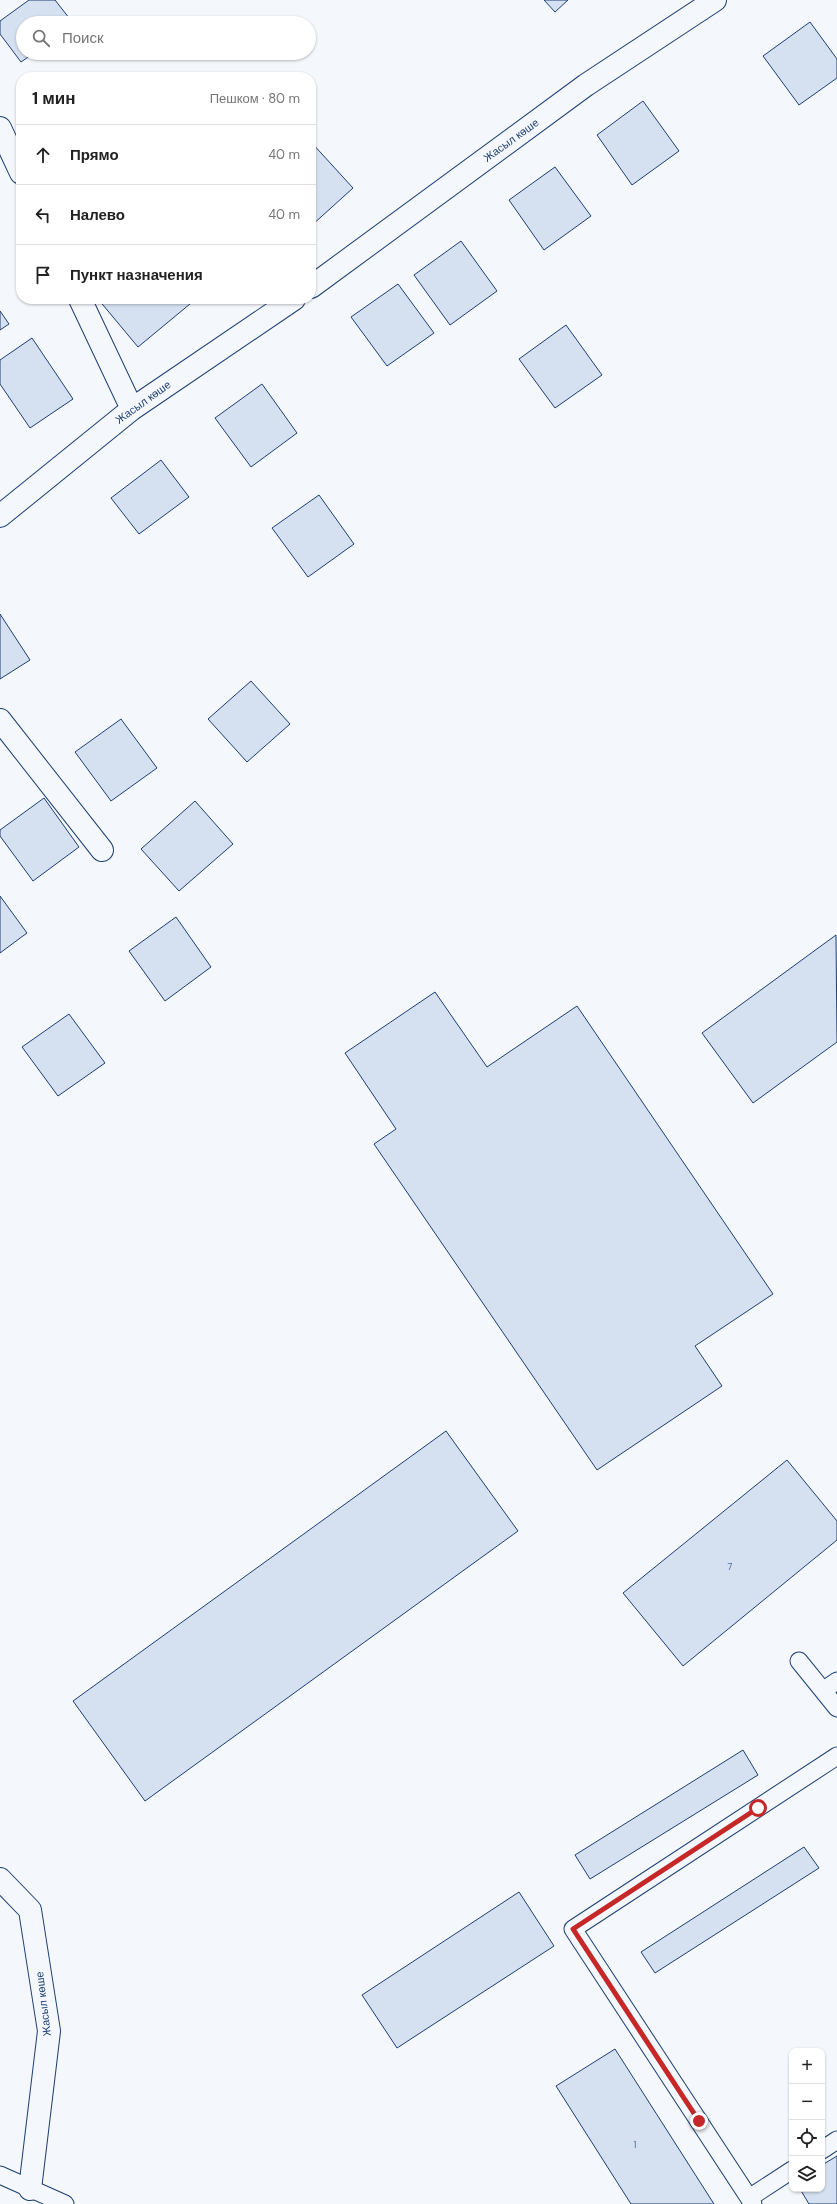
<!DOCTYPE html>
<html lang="ru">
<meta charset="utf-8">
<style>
:root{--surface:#fff;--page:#f2f2f2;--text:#222;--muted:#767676;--line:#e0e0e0}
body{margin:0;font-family:"DM Sans",sans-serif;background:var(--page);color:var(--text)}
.controls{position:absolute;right:12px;bottom:12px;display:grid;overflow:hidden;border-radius:8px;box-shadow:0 1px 3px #0004}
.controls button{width:36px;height:36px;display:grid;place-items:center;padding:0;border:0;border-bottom:1px solid var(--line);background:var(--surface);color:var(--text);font:20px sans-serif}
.stop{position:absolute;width:12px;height:12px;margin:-9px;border:3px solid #c62828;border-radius:50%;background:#fff}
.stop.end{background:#c62828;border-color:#fff;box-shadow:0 1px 4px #0008}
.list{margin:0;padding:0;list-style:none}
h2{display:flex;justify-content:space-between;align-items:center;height:52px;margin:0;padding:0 16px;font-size:17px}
h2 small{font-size:13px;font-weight:400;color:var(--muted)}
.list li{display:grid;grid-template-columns:26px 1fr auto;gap:12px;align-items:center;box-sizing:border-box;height:60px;padding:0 16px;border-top:1px solid var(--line)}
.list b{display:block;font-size:15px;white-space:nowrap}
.list em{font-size:13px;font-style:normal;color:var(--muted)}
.icon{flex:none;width:22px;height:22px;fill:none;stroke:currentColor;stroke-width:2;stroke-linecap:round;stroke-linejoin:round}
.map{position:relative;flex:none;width:837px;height:2204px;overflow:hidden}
.search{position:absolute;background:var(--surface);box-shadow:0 1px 3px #0004;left:16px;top:16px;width:300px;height:44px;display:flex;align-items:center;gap:10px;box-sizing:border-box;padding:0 14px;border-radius:22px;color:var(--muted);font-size:15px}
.panel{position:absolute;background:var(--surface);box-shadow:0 1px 3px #0004;left:16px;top:72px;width:300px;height:232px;border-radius:16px}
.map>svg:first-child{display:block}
.building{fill:#d5e0f0;stroke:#1d3f73}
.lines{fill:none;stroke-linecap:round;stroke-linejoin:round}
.lane-casing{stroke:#1d3f73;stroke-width:19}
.street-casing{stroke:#1d3f73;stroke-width:24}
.lane{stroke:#f4f7fb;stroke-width:17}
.street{stroke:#f4f7fb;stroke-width:22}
.route{stroke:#c62828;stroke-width:5}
.labels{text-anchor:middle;stroke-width:3;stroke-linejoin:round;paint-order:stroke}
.number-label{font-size:9px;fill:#4b6792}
.street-label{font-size:11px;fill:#1d3f73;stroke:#f4f7fb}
</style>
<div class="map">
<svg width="837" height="2204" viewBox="0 0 837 2204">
<rect width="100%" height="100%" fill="#f4f7fb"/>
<path class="building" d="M29 0H55L73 23H23V53H34L21 62 0 34V21Z
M544 0H568L555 12Z
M810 22 837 59V78L799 105 763 56Z
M643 101 679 151 632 185 597 135Z
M311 142 353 188 311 226Z
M555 167 591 216 544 250 509 200Z
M461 241 497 291 450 325 414 275Z
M398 284 434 333 387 366 351 317Z
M98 299H196L138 347Z
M0 311 9 324 0 330Z
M566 325 602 375 555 408 519 359Z
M32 338 73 399 30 428 0 384V360Z
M262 384 297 433 251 467 215 418Z
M161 460 189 497 139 534 111 498Z
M319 495 354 544 308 577 272 528Z
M0 614 30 660 0 679Z
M251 681 290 724 247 762 208 719Z
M121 719 157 768 111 801 75 752Z
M44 798 79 847 33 881 0 836V830Z
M195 801 233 844 179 891 141 849Z
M0 896 27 933 0 953Z
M176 917 211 967 165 1001 129 951Z
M836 935 837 1042 753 1103 702 1033Z
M435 992 487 1067 577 1006 773 1294 695 1346 722 1386 597 1470 374 1144 396 1129 345 1053Z
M69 1014 105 1063 58 1096 22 1047Z
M446 1431 518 1531 145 1801 73 1701Z
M787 1460 837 1521V1540L683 1666 623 1593Z
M743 1750 758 1775 590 1879 575 1855Z
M804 1847 819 1868 655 1973 641 1952Z
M519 1892 554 1946 397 2048 362 1995Z
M615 2049 714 2204H631L556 2086Z
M837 2156V2204H809L800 2189H822V2165Z"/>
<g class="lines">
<defs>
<path id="lane" d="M799 1661 837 1708
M824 1690 837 1681
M822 2150 837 2140
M0 2175 65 2204
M749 2198 792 2170
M753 2204 573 1929 837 1756"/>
<path id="street" d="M0 128 21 173
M311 287 586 85 715 0
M80 299 132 409
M0 516 132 409 294 299
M0 720 102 850
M0 1879 30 1910 49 2031 30 2189"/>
</defs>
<use href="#lane" class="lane-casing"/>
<use href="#street" class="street-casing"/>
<use href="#lane" class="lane"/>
<use href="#street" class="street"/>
</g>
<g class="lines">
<path class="route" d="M699 2121 573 1929 758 1808"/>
</g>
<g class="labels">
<g class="number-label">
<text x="730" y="1570">7</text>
<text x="635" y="2148">1</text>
</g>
<g class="street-label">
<text transform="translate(511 140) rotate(-36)" y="4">Жасыл көше</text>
<text transform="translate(143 402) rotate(-36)" y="4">Жасыл көше</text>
<text transform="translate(43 2004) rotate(-97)" y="4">Жасыл көше</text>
</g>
</g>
</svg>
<div class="controls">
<button>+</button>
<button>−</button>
<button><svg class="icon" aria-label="locate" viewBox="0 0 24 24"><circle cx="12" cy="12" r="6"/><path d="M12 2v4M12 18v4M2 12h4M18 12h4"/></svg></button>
<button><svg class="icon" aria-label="layers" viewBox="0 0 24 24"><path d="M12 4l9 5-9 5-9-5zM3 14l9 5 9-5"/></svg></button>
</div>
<div class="stop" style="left:758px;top:1808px"></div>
<div class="stop end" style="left:699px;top:2121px"></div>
<div class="search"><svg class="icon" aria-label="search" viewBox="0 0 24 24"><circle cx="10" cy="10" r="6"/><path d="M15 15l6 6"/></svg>Поиск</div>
<section class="panel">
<h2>1 мин<small>Пешком · 80 m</small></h2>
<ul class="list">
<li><svg class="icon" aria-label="ahead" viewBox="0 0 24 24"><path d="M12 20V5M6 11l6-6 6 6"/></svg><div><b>Прямо</b></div><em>40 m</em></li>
<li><svg class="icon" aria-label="left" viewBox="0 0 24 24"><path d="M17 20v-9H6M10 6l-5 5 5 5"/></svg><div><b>Налево</b></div><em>40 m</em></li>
<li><svg class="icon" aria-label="arrive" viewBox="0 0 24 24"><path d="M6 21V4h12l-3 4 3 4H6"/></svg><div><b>Пункт назначения</b></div></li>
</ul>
</section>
</div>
